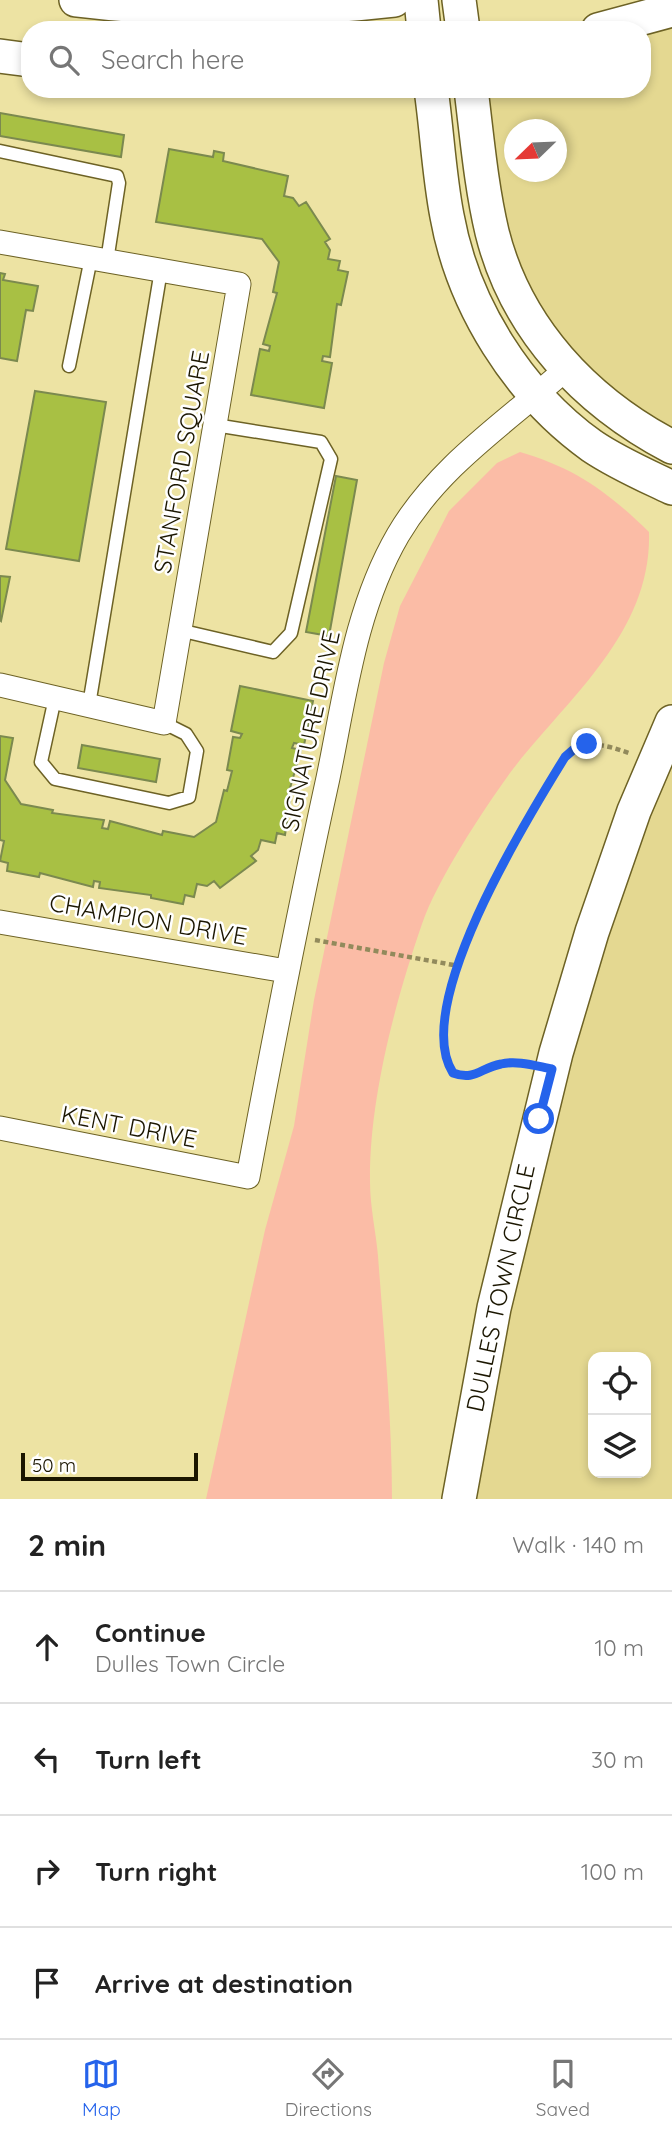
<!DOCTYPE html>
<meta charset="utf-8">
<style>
:root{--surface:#fff;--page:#f2f2f2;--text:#222;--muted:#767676;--line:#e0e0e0;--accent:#2563eb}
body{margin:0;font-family:Quicksand,sans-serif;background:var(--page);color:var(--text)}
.controls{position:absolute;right:21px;bottom:21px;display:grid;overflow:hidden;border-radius:14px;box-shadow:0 4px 10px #0003}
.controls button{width:63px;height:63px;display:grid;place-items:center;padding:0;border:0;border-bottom:2px solid var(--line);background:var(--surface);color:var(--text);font:35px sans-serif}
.compass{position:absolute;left:504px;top:119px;width:63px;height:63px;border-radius:50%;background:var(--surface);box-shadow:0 4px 10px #0003;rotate:247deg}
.scale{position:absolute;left:21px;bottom:18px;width:177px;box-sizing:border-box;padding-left:7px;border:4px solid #1b1600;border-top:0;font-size:19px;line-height:24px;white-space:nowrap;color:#1b1600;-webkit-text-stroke:5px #fff;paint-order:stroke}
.stop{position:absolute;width:21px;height:21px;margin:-16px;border:5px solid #2563eb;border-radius:50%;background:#fff}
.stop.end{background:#2563eb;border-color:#fff;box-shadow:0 2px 7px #0008}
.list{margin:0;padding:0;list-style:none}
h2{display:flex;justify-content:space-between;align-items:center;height:91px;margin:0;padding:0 28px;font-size:30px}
h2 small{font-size:23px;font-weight:400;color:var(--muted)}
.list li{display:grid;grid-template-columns:46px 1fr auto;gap:21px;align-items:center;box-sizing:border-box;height:112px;padding:0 28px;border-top:2px solid var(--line)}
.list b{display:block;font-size:26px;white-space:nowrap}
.list p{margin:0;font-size:23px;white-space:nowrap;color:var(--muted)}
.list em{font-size:23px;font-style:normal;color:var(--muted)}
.icon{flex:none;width:38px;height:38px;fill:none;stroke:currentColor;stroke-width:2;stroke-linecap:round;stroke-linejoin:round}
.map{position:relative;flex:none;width:672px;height:1499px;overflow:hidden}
.search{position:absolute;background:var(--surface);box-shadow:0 4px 10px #0003;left:21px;right:21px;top:21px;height:77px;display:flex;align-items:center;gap:18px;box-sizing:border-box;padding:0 24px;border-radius:28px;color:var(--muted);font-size:26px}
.sheet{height:539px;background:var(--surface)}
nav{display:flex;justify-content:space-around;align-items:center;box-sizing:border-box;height:98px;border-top:2px solid var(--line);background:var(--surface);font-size:19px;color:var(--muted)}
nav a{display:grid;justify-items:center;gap:4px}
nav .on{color:var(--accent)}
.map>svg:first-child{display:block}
.built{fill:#e4d891;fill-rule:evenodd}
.green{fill:#fbbca6}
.building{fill:#a8c044;stroke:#7b894f;stroke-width:2}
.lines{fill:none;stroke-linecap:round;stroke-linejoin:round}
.lane-casing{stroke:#6d6225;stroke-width:15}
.street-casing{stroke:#6d6225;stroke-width:25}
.secondary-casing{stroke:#6d6225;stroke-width:36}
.path{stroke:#928a5c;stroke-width:4.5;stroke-dasharray:5 3.5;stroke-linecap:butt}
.lane{stroke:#fff;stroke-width:12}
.street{stroke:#fff;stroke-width:23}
.secondary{stroke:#fff;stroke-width:33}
.route{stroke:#2563eb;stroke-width:9}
.labels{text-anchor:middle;stroke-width:5;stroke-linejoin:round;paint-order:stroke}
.street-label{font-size:24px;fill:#1b1600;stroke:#fff}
</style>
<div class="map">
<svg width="672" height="1499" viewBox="0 0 672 1499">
<rect width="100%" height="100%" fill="#ede3a3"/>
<path class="built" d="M672 10V447L522 307 471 89H642V30ZM514 130H556V172H514Z
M672 722V1499H459L494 1308ZM593 1357H646V1473H593Z"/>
<path class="green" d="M520 452C575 468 608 492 649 532 652 632 569 697 513 769 485 807 437 880 422 924 395 1002 369 1100 370 1182 370 1207 376 1232 378 1256 384 1337 392 1418 392 1499H206L265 1230 294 1126 314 1000 384 663 400 606 449 511 497 463Z"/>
<path class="building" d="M0 113 124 135 121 157 0 136Z
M169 149 213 157 214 151 224 153 223 161 288 176 284 196 293 198 299 206 306 202 330 239 325 242 330 250 328 259 340 261 338 270 348 272 341 305 337 304 330 357 323 356 322 361 332 363 324 408 251 395 260 349 269 351 270 346 263 344 277 293 273 292 279 262 262 239 156 222Z
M0 273 5 274 3 280 38 286 33 311 26 310 17 361 0 358Z
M35 391 106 402 79 561 6 549Z
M336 476 357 480 329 636 306 632Z
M0 576 10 577 1 621 0 620Z
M240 686 313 701 304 745 294 743 292 748 301 750 286 802H290L285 835 277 833 275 843 261 840 258 850 251 856 256 861 220 888 214 881 207 886 197 884 194 897 185 895 183 904 151 898V895L99 888 100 882 94 881 93 887 40 873 39 877 7 871 8 863 0 861 4 841 0 840V736L13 738 5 780 21 804 53 810 52 813 104 820 102 828 108 829 110 821 162 835 163 831 194 837 216 822 224 790 227 791 232 771 227 770 233 737 240 738 242 734 231 731Z
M82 745 160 759 156 782 78 768Z"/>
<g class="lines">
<defs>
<path id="lane" d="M0 151 117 176 119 183 107 261
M69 366 91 258
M179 630 273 652 291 633 331 459 321 442 215 425
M55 698 41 762 55 779 169 803 189 797 197 751 186 734 164 723
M89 705 161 270"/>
<path id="street" d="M0 242 239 284 164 723 0 685
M0 922 286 971
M0 1128 248 1177C273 1043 299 910 328 778 345 696 355 609 398 535 439 465 507 422 566 369"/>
<path id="secondary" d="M76 0C180 13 289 12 394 0
M421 0 424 30
M459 0 463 30
M598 30 672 10
M0 56 30 60
M431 89C437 131 439 175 447 216 463 305 518 393 592 446 617 463 645 475 672 488
M471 89C477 137 481 185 492 232 516 329 586 402 672 447
M459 1499 494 1308 556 1053 592 932 634 811 672 722"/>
</defs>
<use href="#lane" class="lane-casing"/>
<use href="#street" class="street-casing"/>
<use href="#secondary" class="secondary-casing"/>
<path class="path" d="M315 940 459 966
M527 1065C493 1058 481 1083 453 1073 410 1007 528 817 565 757 583 738 606 745 629 753"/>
<use href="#lane" class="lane"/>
<use href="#street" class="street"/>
<use href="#secondary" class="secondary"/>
</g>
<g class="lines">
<path class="route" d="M539 1119 552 1069C536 1066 517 1060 501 1064 480 1068 475 1081 453 1073 410 1006 528 817 565 757L573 750 587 744"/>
</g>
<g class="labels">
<g class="street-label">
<text transform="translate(182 462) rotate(-80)" y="8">STANFORD SQUARE</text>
<text transform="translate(311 731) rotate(-78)" y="8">SIGNATURE DRIVE</text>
<text transform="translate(148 920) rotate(10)" y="8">CHAMPION DRIVE</text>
<text transform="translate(129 1127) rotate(11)" y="8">KENT DRIVE</text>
<text transform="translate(501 1288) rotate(-78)" y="8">DULLES TOWN CIRCLE</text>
</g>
</g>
</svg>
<div class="controls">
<button><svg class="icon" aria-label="locate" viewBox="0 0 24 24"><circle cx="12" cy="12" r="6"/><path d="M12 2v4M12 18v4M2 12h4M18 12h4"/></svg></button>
<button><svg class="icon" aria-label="layers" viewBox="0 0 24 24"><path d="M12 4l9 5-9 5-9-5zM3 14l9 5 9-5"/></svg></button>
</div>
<svg class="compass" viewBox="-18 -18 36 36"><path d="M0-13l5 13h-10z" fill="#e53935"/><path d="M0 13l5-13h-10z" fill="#767676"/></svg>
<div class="scale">50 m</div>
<div class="stop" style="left:539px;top:1119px"></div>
<div class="stop end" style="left:587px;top:744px"></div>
<div class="search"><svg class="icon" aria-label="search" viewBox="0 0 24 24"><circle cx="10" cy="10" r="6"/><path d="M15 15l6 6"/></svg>Search here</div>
</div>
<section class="sheet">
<h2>2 min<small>Walk · 140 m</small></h2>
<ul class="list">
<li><svg class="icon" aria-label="ahead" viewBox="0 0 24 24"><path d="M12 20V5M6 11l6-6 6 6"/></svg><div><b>Continue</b><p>Dulles Town Circle</p></div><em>10 m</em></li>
<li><svg class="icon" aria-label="left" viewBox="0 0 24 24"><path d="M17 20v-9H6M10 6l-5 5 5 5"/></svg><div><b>Turn left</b></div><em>30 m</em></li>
<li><svg class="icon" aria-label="right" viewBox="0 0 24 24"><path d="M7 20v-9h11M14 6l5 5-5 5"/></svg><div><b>Turn right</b></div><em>100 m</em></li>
<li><svg class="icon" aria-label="arrive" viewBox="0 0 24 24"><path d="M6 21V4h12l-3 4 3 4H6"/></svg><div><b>Arrive at destination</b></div></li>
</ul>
</section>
<nav>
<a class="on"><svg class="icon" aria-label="map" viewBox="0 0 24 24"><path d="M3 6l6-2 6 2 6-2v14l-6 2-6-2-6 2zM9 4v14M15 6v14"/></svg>Map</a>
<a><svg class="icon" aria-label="directions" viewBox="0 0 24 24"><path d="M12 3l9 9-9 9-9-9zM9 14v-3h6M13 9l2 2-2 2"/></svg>Directions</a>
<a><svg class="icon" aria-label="saved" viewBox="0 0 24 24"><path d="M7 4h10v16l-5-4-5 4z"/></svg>Saved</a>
</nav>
